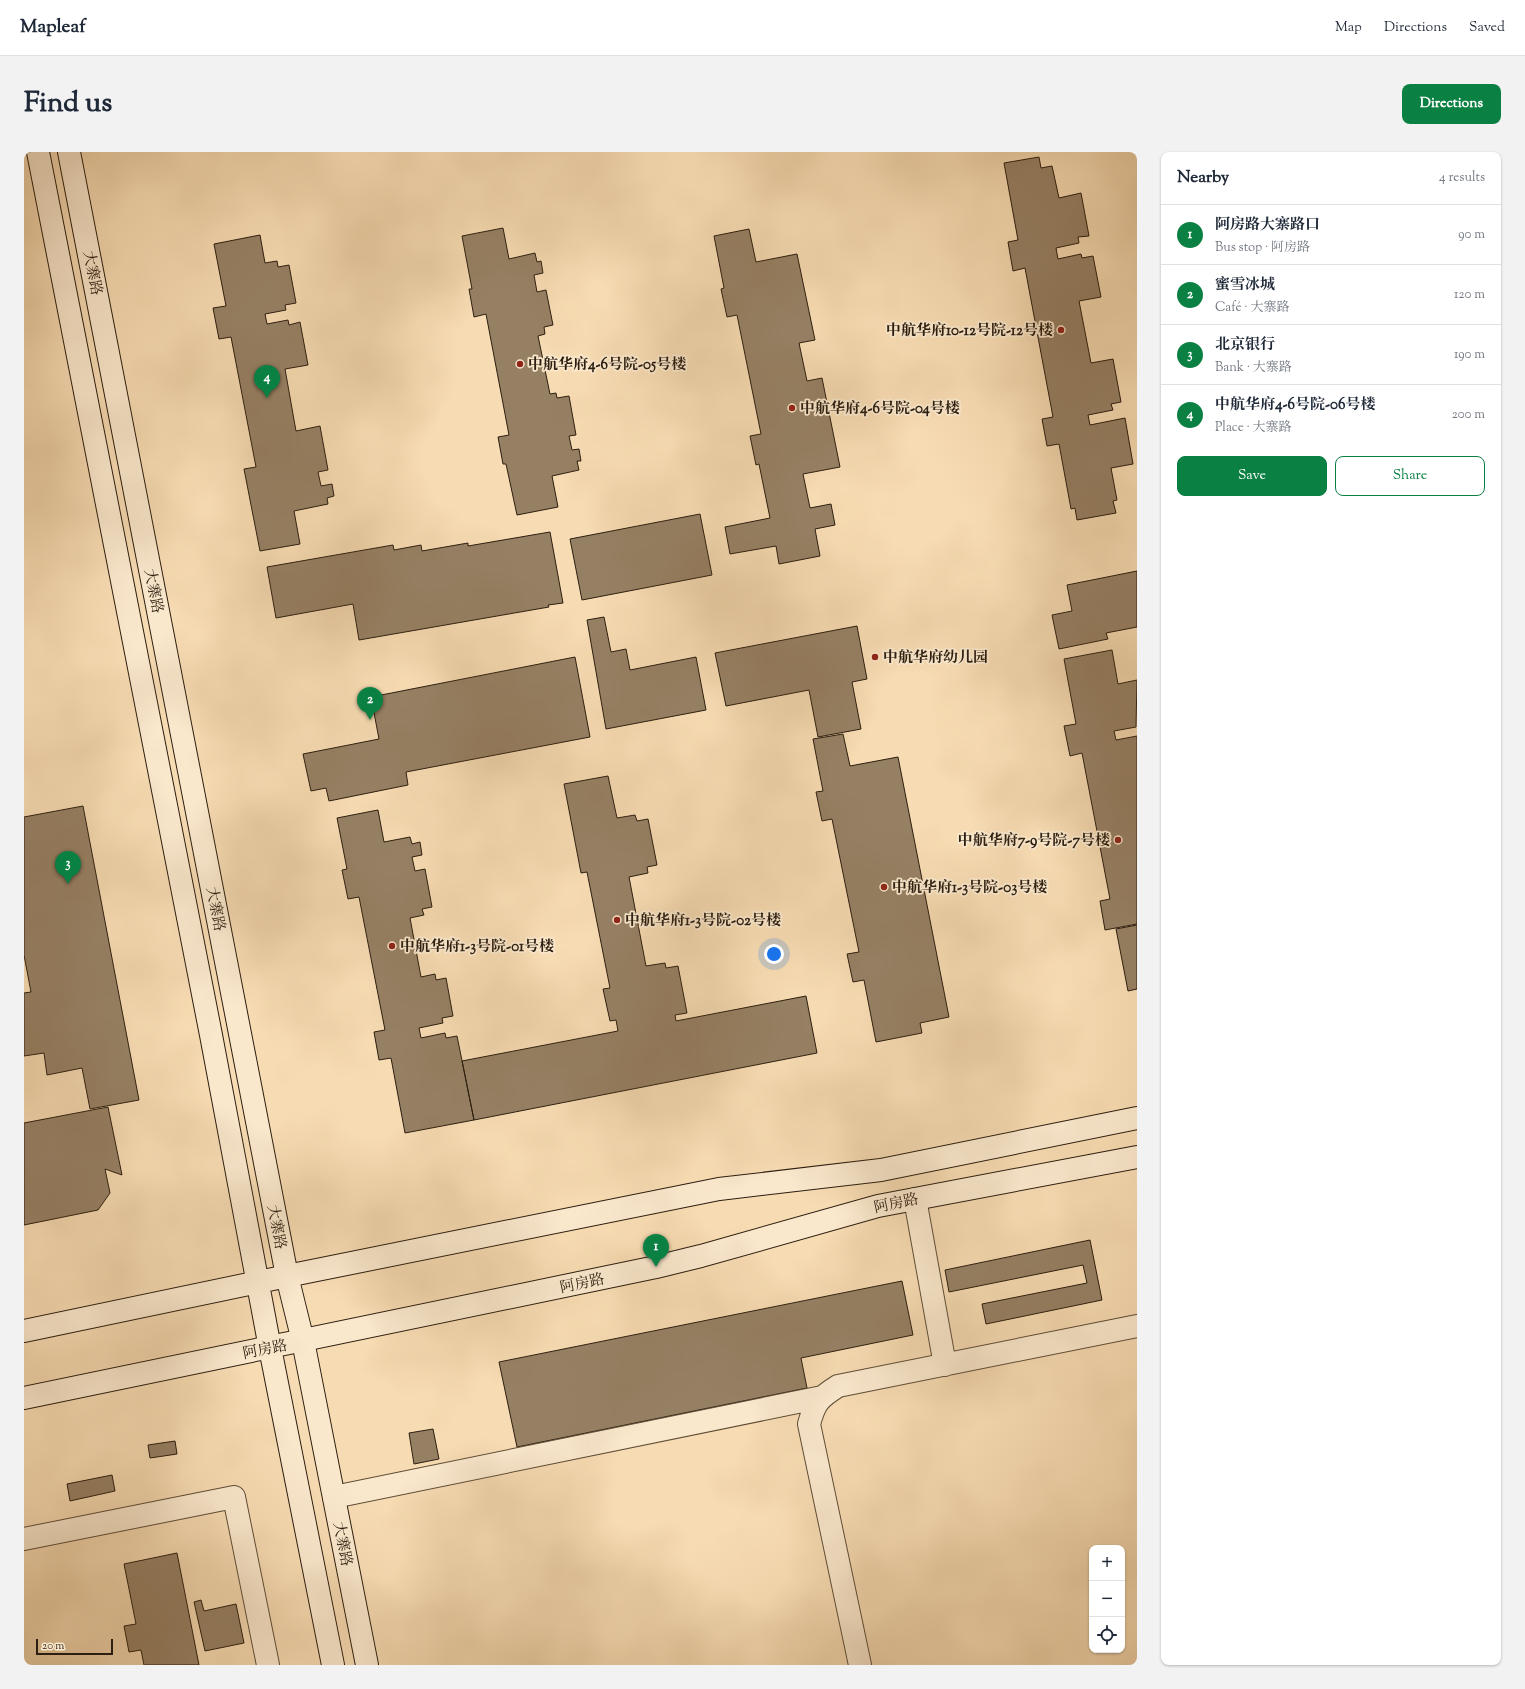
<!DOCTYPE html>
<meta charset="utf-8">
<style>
:root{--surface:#fff;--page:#f2f2f3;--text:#1f2937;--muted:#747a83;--line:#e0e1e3;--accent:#0b8043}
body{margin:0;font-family:"Sorts Mill Goudy","Noto Serif SC",serif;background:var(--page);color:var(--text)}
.controls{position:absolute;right:12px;bottom:12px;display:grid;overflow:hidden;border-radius:8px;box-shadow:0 1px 3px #0004}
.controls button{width:36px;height:36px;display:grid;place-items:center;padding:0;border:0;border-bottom:1px solid var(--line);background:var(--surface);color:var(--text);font:20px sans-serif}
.scale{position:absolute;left:12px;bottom:10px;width:77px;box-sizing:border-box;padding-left:4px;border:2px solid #2c1e10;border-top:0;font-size:11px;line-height:14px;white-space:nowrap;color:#2c1e10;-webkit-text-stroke:3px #fae8cd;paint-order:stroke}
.you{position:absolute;left:750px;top:802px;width:14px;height:14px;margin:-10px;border:3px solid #fff;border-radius:50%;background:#1a73e8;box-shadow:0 0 0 6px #1a73e833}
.badge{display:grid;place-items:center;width:26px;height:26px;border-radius:50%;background:var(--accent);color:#fff;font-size:13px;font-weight:700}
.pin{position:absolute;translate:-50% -33px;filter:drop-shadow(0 1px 2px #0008)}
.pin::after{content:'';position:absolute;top:21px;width:14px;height:12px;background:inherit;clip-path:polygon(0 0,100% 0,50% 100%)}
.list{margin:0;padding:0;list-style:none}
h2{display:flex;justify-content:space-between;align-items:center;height:52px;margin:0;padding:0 16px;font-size:17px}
h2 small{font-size:13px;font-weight:400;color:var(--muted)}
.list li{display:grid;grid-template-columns:26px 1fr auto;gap:12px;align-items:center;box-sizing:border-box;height:60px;padding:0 16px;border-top:1px solid var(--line)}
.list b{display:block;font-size:15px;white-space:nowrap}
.list p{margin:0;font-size:13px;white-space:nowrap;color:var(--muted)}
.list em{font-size:13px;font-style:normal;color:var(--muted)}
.actions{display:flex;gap:8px;padding:12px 16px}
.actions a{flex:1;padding:9px 0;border:1px solid var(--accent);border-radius:8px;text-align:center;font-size:14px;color:var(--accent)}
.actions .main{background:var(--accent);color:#fff}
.icon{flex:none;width:22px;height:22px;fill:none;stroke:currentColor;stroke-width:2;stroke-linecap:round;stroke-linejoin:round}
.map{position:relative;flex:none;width:1113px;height:1513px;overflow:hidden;border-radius:8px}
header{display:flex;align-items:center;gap:24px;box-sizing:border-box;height:56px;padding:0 20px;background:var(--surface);border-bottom:1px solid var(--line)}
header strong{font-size:19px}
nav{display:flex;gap:22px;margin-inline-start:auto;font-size:14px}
.intro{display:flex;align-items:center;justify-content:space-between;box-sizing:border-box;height:96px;padding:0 24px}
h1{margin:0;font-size:28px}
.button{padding:10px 18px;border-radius:8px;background:var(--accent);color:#fff;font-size:14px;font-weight:700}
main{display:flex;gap:24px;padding:0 24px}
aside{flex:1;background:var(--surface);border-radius:8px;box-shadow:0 1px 3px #0004}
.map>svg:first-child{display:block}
.building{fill:#968064;stroke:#2c1e10}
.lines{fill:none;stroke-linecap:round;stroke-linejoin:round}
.minor-casing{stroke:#5f4d38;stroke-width:24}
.secondary-casing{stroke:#2c1e10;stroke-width:24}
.minor{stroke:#fae8cd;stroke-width:22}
.secondary{stroke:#fae8cd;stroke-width:22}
.poi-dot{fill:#8f2418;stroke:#fae8cd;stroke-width:1.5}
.labels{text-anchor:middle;stroke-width:3.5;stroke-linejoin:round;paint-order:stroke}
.street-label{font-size:15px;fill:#2c1e10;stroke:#fae8cd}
.poi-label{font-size:15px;font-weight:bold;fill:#2c1e10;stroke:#fae8cd;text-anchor:start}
</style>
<header>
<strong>Mapleaf</strong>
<nav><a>Map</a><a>Directions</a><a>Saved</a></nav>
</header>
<div class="intro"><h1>Find us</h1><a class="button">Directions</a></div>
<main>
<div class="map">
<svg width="1113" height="1513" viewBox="0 0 1113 1513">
<rect width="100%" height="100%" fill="#f7dbb2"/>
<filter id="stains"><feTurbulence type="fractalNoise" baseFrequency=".005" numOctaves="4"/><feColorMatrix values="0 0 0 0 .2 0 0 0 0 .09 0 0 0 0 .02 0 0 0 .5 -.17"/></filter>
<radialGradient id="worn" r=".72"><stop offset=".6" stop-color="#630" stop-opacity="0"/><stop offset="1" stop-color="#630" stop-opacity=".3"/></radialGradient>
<path class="building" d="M1015 5 1017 16 1028 14 1035 46 1057 41 1065 84 1054 85 1055 91 1032 96 1034 107 1057 102 1058 106 1069 104 1077 145 1055 149 1067 211 1089 207 1097 250 1087 252 1089 258 1064 263 1066 273 1101 266 1109 312 1087 316 1093 348 1089 349 1092 361 1053 368 1051 356 1047 357 1035 292 1023 294 1018 267 1029 265 1001 116 989 119 984 90 994 88 980 11Z
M479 76 485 107 511 101 513 110 517 109 519 121 510 123 513 140 522 138 529 173 520 175 521 182 514 184 526 242 532 241 533 246 545 244 552 283 545 284 548 298 555 297 557 309H553L555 318 528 324 534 355 493 363 482 312H479L474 285 485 283 462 162 450 165 445 137H448L438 84Z
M725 77 732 110 773 102 791 188 775 191 783 229 798 226 816 315 779 322 786 356 807 352 811 373 791 377 796 404 755 412 752 394 706 402 701 375 746 366 735 312 732 313 726 284 737 282 713 163 703 165 697 137 700 136 690 84Z
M236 83 241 111 253 109 254 115 265 113 272 151 261 153 262 158 241 162 243 172 264 168 265 173 276 170 284 213 261 217 272 279 296 274 304 318 294 320 297 334 308 332 310 344 303 346 304 352 270 359 276 392 236 399 220 317 232 315 207 185 195 187 189 156 202 154 190 92Z
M676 362 688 423 558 448 546 387Z
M526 380 539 451 524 453 525 455 335 488 329 452 252 466 243 415 369 393 370 398 397 393 398 399 444 391V394Z
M1113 419V475L1082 481 1084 487 1035 497 1028 463 1048 459 1043 433Z
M580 465 587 500 602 497 606 518 672 505 682 558 582 577 563 468Z
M833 474 843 527 828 530 837 577 794 585 785 538 702 554 691 501Z
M1088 498 1094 532 1113 528 1112 575 1090 579 1092 588 1113 584V772L1081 778 1076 749 1086 747 1058 601 1046 604 1040 574 1052 572 1040 507Z
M551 505 566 585 382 620 384 633 305 649 302 636 287 639 279 602 355 587 347 545Z
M819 582 826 614 874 605 925 865 896 871 898 881 852 890 840 828 829 830 823 802 835 800 808 667 798 669 792 640 799 639 789 587Z
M584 624 593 666 611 663 613 669 624 667 633 713 623 715 624 721 605 725 622 814 641 811 642 816 654 814 663 861 651 863 652 869 782 844 793 901 450 968 438 909 594 879 592 868 586 869 579 837 586 836 563 720 557 721 540 632Z
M59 654 115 948 66 957 58 916 23 923 20 901 0 904V841L7 840 0 803V665Z
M354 658 360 690 386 685 388 692 396 690 398 703 388 705 391 719 401 717 408 755 398 757 400 763 386 766 397 825 411 822 412 828 422 826 429 864 418 866 419 871 395 876 397 886 421 881 422 886 433 884 450 968 381 981 367 906 355 908 350 880 361 878 335 745 324 747 318 718 323 717 313 666Z
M1113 773V837L1104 839 1092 777Z
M84 955 98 1023 81 1017 86 1041 74 1058 0 1073V971Z
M1066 1088 1078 1148 962 1172 958 1152 1063 1131 1059 1113 925 1140 921 1118Z
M878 1129 889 1183 777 1206 783 1236 493 1295 475 1210Z
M409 1277 415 1307 390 1312 385 1281Z
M151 1289 153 1302 126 1306 124 1293Z
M88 1323 91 1339 46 1349 43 1332Z
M153 1401 175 1513H120L117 1498 105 1500 100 1474 112 1472 100 1412Z
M177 1448 180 1459 212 1452 220 1491 181 1499 170 1450Z"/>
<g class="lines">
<defs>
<path id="minor" d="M891 1047 921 1213
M310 1345 798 1245
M0 1387 210 1345 244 1513
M836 1513 785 1272C791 1250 795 1246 814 1234L1113 1174"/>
<path id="secondary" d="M14 0 187 883 246 1196 309 1513
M45 0 263 1124 279 1189 343 1513
M0 1179 263 1124 695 1037 857 1018 1113 966
M0 1246 632 1115 677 1104 854 1054 1113 1005"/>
</defs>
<use href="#minor" class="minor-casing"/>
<use href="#secondary" class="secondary-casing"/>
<use href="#minor" class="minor"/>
<use href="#secondary" class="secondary"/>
</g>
<g class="poi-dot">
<circle cx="1037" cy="178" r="4"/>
<circle cx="496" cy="212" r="4"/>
<circle cx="768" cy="256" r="4"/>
<circle cx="851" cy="505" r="4"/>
<circle cx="1094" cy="688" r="4"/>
<circle cx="860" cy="735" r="4"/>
<circle cx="593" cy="768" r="4"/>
<circle cx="368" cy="794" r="4"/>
</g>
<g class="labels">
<g class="street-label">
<text transform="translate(69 121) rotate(79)" y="5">大寨路</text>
<text transform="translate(130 439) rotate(79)" y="5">大寨路</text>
<text transform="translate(192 757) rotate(79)" y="5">大寨路</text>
<text transform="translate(872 1051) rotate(-12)" y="5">阿房路</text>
<text transform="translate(253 1075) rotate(79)" y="5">大寨路</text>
<text transform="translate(558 1131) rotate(-12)" y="5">阿房路</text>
<text transform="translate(241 1197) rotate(-11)" y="5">阿房路</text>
<text transform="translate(319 1392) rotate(79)" y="5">大寨路</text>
</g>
<g class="poi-label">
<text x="1029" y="183" text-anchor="end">中航华府10-12号院-12号楼</text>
<text x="504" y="217">中航华府4-6号院-05号楼</text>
<text x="776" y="261">中航华府4-6号院-04号楼</text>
<text x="859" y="510">中航华府幼儿园</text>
<text x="1086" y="693" text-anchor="end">中航华府7-9号院-7号楼</text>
<text x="868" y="740">中航华府1-3号院-03号楼</text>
<text x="601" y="773">中航华府1-3号院-02号楼</text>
<text x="376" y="799">中航华府1-3号院-01号楼</text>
</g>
</g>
<rect width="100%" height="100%" filter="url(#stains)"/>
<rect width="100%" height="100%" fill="url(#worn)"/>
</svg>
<div class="controls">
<button>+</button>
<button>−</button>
<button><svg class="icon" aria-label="locate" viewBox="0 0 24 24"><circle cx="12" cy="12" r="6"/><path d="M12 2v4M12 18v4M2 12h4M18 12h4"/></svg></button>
</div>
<div class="scale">20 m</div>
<div class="you"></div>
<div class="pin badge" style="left:632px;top:1115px">1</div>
<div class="pin badge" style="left:346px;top:568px">2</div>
<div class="pin badge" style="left:44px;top:732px">3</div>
<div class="pin badge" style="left:243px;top:246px">4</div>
</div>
<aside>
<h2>Nearby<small>4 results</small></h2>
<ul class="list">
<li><span class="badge">1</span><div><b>阿房路大寨路口</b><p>Bus stop · 阿房路</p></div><em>90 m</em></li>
<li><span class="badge">2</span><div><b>蜜雪冰城</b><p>Café · 大寨路</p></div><em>120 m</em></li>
<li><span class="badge">3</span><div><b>北京银行</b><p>Bank · 大寨路</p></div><em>190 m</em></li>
<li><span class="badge">4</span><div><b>中航华府4-6号院-06号楼</b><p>Place · 大寨路</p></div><em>200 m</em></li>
</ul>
<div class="actions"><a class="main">Save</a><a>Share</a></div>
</aside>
</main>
